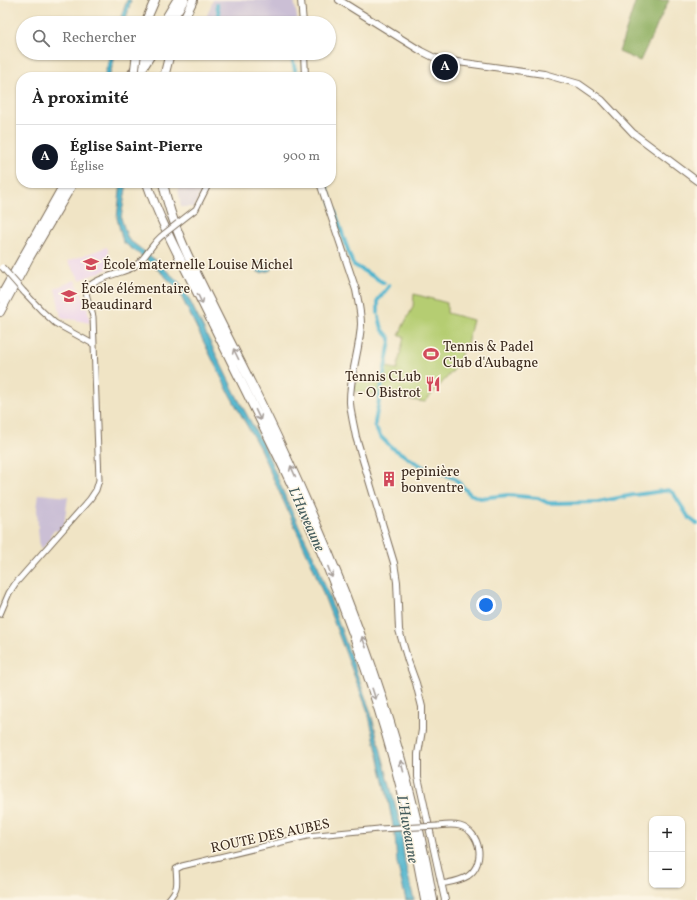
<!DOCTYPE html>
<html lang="fr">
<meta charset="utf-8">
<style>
:root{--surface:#fff;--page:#f6f6f6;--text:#222;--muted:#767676;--line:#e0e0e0;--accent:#111827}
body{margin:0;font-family:Vollkorn,serif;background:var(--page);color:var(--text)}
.controls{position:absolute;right:12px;bottom:12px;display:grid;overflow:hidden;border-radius:8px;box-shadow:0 1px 3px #0004}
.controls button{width:36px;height:36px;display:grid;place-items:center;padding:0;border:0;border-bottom:1px solid var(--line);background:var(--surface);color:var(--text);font:20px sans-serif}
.you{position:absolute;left:486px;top:605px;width:14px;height:14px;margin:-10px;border:3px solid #fff;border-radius:50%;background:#1a73e8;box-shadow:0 0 0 6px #1a73e833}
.badge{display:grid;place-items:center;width:26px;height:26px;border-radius:50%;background:var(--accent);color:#fff;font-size:13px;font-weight:700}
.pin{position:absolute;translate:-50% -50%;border:2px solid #fff;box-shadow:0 1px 4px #0006}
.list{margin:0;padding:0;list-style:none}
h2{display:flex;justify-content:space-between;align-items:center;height:52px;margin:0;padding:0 16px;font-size:17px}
h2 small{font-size:13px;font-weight:400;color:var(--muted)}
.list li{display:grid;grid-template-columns:26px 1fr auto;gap:12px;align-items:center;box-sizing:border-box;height:64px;padding:0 16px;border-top:1px solid var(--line)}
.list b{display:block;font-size:15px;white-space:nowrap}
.list p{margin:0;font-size:13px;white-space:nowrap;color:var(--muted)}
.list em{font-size:13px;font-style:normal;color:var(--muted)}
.icon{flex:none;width:22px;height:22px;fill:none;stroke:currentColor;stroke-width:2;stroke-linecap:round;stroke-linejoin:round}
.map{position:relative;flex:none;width:697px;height:900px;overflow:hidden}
.search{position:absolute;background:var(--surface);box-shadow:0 1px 3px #0004;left:16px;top:16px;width:320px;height:44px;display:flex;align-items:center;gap:10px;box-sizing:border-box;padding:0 14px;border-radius:22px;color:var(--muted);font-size:15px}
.panel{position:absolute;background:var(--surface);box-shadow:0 1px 3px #0004;left:16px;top:72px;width:320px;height:116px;border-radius:16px}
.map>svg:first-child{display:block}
.built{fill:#ebd1eb}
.industrial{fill:#cbbfd5}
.green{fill:#b5cd72;stroke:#787c48}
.forest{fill:#90b064;stroke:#666d41}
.water{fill:#4eb4cd;stroke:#446f76}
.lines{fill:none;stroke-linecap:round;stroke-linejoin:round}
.canal{stroke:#4eb4cd;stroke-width:4}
.tertiary-casing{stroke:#7a6b58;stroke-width:7}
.secondary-casing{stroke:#7a6b58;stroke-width:8}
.primary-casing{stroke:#7a6b58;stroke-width:8}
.motorway-casing{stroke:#7a6b58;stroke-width:10}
.tertiary{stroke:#fff;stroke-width:5}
.secondary{stroke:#fff;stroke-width:6}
.primary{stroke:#fff;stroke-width:6}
.motorway{stroke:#fff;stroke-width:8}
.tertiary-bridge-casing{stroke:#7a6b58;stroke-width:7;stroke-linecap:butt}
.motorway-bridge-casing{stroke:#7a6b58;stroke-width:10;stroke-linecap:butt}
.tertiary-bridge{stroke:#fff;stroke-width:5}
.motorway-bridge{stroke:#fff;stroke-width:8}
.oneway{stroke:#a79f9a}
.labels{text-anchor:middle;stroke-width:3;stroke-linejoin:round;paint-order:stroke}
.poi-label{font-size:14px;fill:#3b2a1e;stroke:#fcf5e5;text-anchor:start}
.street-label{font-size:14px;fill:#3b2a1e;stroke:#fcf5e5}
.water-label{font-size:15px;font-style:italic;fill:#425a5b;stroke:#fcf5e5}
</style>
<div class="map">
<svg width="697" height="900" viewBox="0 0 697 900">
<rect width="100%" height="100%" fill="#fcf5e5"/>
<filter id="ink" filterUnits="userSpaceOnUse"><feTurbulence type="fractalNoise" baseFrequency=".025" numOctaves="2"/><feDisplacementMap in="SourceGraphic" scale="8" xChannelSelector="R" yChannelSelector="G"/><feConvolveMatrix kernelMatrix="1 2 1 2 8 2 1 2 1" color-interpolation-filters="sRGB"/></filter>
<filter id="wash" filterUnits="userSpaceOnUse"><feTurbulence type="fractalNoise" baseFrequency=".012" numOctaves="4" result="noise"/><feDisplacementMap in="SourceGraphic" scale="16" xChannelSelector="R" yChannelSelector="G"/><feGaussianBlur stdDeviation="0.9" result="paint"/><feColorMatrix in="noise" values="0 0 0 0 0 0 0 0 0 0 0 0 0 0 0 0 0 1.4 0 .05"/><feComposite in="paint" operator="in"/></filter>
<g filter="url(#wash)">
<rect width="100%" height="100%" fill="#f0e4c5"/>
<path class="built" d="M107 247 113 267 80 280 68 261Z
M75 280 87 306 90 323 61 317 55 288Z"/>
<path class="industrial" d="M213 0H294L298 23H204Z
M177 183H205L194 207H181Z
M39 494 68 497 64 525 58 531 55 530 50 535 51 538 42 549H40L38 529 37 509Z"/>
<path class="green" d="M218 16 219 23H210L209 17Z
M414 294 447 303V313L473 320 467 344H463L459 364 425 402 353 391 357 377 381 382 385 367 397 369 404 336 399 335 404 324 413 307Z"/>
<path class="forest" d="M636 0H669L640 61 619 52Z"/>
<path class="water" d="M127 0H131L125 23H119Z
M111 53H116L109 77H104Z
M121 183H127L121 218 128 239 154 259 182 285 235 393 265 448 287 501 318 566 370 710 400 823 405 863 414 900H406L397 863 395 836 387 794 368 712 313 567 260 449 230 395 177 288 151 263 123 242 117 218Z
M270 261 271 262 273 268 271 270 261 273 258 272 257 266 258 263Z"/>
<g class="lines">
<path class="canal" d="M217 5 221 23
M291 53 295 70
M325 183 352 262 354 265 384 283
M378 313V300L389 286
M379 317 382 329 390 338V341L375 422V427L380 436 389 445
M391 447 423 467 454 478 470 494 480 498 508 495 538 498 548 503H555L598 502 633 495
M635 495 669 490 674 494 689 518 697 524"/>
</g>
</g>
<g filter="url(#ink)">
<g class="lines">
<defs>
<path id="tertiary" d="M178 223 196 209 209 183
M24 292 42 311 55 323 93 344
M0 614 9 593 15 584 90 499 96 490 99 480 93 317C92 311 85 294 86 290 90 280 120 273 130 269 145 262 150 244 164 234
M438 826C445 825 453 824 460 826 481 832 486 863 468 876 460 881 451 882 442 884
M168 900C179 888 177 884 176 869L182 866 307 836 379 829"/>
<path id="secondary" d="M301 0 303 23
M304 53 305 77
M320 183 356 290C358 301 361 312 361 324 360 350 349 377 350 403 351 415 354 426 356 437L394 563 397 582 399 630 408 661 416 683 422 707V730L418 754V777L445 900"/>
<path id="primary" d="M339 0 421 51 435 58 444 60 544 74 579 84 602 100 633 133 697 181"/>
<path id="motorway" d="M145 23 155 0
M163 23 177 0
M170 23 184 0
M182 23 193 0
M130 77 144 53
M137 77 152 53
M164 77 170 53
M147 183C160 221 179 256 197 292 224 347 251 401 278 456 346 597 398 746 425 900
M163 183C172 227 192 265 212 305 236 354 262 403 285 454 351 596 406 744 433 900
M0 298 65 183
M0 312 29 258 73 183"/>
</defs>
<use href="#tertiary" class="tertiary-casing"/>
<use href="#secondary" class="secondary-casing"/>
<use href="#primary" class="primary-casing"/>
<use href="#motorway" class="motorway-casing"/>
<use href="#tertiary" class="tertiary"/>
<use href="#secondary" class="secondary"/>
<use href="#primary" class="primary"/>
<use href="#motorway" class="motorway"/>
<defs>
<path id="tertiary-bridge" d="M164 234 178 223
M2 267 24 292
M379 829 438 826"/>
<path id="motorway-bridge" d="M134 77 137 53"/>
</defs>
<use href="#tertiary-bridge" class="tertiary-bridge-casing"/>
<use href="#motorway-bridge" class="motorway-bridge-casing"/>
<use href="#tertiary-bridge" class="tertiary-bridge"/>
<use href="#motorway-bridge" class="motorway-bridge"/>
</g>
<defs><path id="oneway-shaft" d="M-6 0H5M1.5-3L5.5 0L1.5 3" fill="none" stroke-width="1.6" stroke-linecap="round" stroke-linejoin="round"/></defs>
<g class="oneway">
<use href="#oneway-shaft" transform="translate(200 299) rotate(64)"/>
<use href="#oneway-shaft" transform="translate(236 354) rotate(-116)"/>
<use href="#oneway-shaft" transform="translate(258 415) rotate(64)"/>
<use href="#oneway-shaft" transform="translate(293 471) rotate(-114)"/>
<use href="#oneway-shaft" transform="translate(330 572) rotate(69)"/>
<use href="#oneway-shaft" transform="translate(364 642) rotate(-111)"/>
<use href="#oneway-shaft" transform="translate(374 694) rotate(72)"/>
<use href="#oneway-shaft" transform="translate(402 766) rotate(-105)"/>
</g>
</g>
<defs>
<symbol id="school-bare" viewBox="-9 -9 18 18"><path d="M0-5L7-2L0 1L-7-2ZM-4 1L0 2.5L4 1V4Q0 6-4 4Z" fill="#d1495b" stroke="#fcf5e5" stroke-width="2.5" paint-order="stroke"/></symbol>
<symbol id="stadium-bare" viewBox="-9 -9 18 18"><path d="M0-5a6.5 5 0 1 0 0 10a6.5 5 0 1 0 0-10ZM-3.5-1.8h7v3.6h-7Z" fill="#d1495b" stroke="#fcf5e5" stroke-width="2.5" paint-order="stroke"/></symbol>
<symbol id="restaurant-bare" viewBox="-9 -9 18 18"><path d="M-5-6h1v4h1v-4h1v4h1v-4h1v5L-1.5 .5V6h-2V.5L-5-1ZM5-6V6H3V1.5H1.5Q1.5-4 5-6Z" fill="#d1495b" stroke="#fcf5e5" stroke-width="2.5" paint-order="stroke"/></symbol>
<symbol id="building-bare" viewBox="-9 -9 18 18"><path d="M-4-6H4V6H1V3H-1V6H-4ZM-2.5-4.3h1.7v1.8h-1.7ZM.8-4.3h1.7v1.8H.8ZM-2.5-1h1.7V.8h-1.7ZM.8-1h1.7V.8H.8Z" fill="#d1495b" stroke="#fcf5e5" stroke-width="2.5" paint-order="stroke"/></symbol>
</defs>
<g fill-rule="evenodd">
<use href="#school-bare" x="80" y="253" width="22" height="22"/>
<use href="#school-bare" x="58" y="285" width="22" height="22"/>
<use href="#stadium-bare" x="420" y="343" width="22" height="22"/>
<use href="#restaurant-bare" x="422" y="373" width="22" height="22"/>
<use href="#building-bare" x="378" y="468" width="22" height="22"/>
</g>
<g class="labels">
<g class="poi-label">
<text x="103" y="269">École maternelle Louise Michel</text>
<text x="81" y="293">École élémentaire<tspan x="81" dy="16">Beaudinard</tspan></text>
<text x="443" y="351">Tennis &amp; Padel<tspan x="443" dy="16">Club d'Aubagne</tspan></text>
<text x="421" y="381" text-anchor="end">Tennis CLub<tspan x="421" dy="16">- O Bistrot</tspan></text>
<text x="401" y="476">pepinière<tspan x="401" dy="16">bonventre</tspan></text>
</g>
<g class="street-label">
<text transform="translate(270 835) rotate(-12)" y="5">ROUTE DES AUBES</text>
</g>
<g class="water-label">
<text transform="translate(307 519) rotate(66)" y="5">L'Huveaune</text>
<text transform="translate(408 829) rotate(80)" y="5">L'Huveaune</text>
</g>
</g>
</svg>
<div class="controls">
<button>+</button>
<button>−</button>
</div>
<div class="you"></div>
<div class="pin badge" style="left:445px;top:67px">A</div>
<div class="search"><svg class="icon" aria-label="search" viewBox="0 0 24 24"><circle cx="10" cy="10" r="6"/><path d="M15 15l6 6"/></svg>Rechercher</div>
<section class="panel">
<h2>À proximité<small></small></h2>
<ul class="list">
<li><span class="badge">A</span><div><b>Église Saint-Pierre</b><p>Église</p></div><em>900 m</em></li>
</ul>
</section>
</div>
